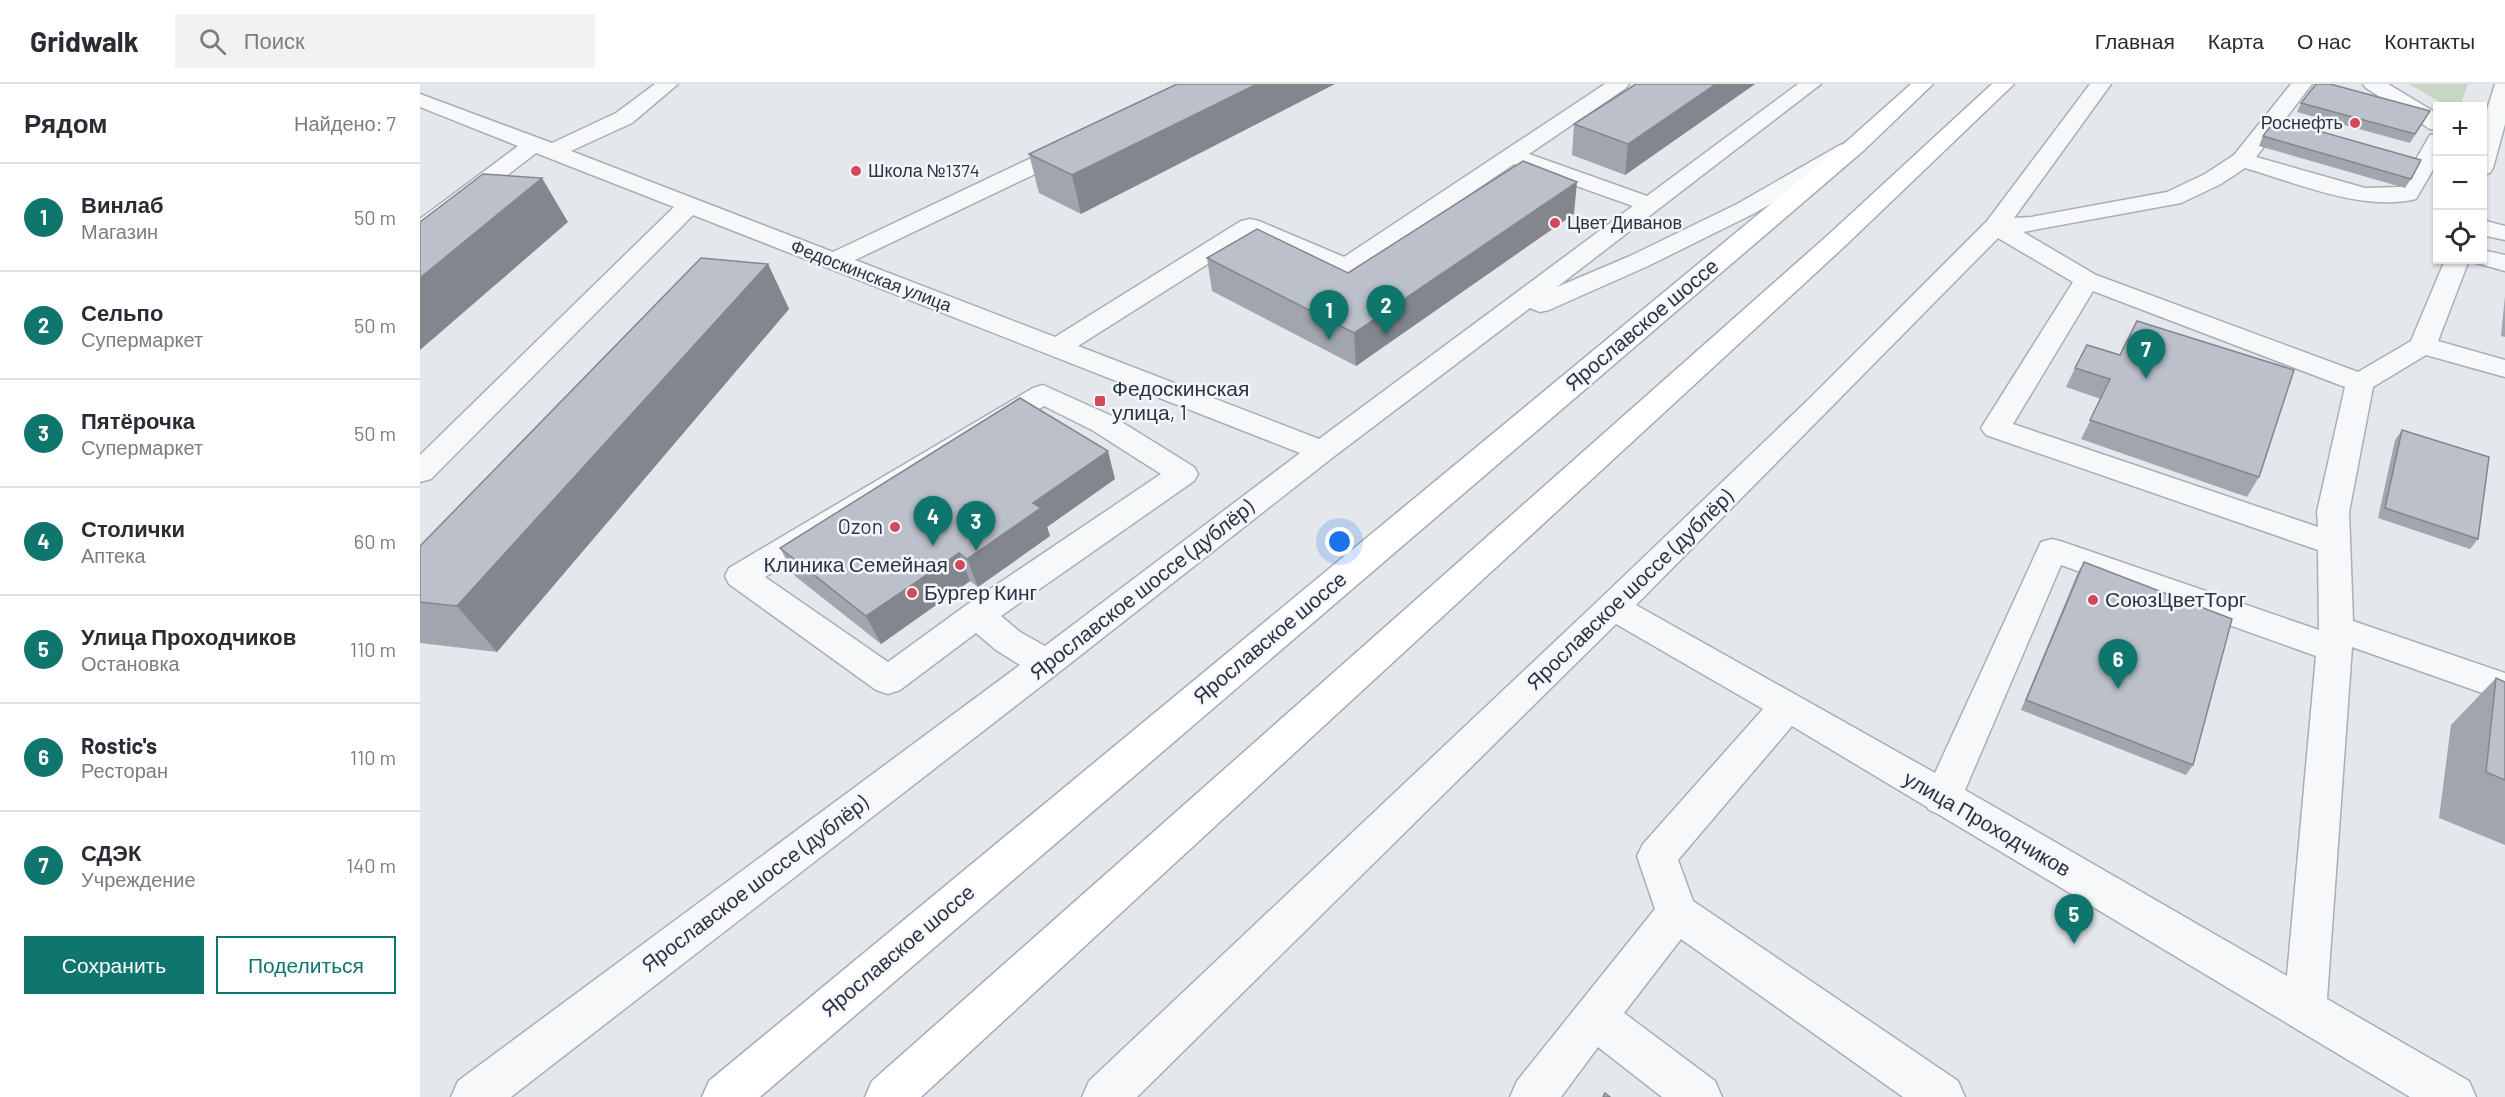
<!DOCTYPE html>
<html lang="ru">
<meta charset="utf-8">
<style>
:root{--surface:#fff;--page:#f2f2f3;--text:#2b2b33;--muted:#7c7c81;--line:#e1e1e2;--accent:#0f766e}
body{margin:0;font-family:Barlow,sans-serif;background:var(--page);color:var(--text)}
.controls{position:absolute;right:18px;top:18px;display:grid;overflow:hidden;border-radius:0px;box-shadow:0 2px 4px #0004}
.controls button{width:54px;height:54px;display:grid;place-items:center;padding:0;border:0;border-bottom:2px solid var(--line);background:var(--surface);color:var(--text);font:30px sans-serif}
.you{position:absolute;left:920px;top:458px;width:21px;height:21px;margin:-15px;border:4px solid #fff;border-radius:50%;background:#1a73e8;box-shadow:0 0 0 9px #1a73e833}
.badge{display:grid;place-items:center;width:39px;height:39px;border-radius:50%;background:var(--accent);color:#fff;font-size:20px;font-weight:700}
.pin{position:absolute;translate:-50% -50px;filter:drop-shadow(0 2px 3px #0008)}
.pin::after{content:'';position:absolute;top:32px;width:21px;height:18px;background:inherit;clip-path:polygon(0 0,100% 0,50% 100%)}
.list{margin:0;padding:0;list-style:none}
h2{display:flex;justify-content:space-between;align-items:center;height:78px;margin:0;padding:0 24px;font-size:26px}
h2 small{font-size:20px;font-weight:400;color:var(--muted)}
.list li{display:grid;grid-template-columns:39px 1fr auto;gap:18px;align-items:center;box-sizing:border-box;height:108px;padding:0 24px;border-top:2px solid var(--line)}
.list b{display:block;font-size:22px;white-space:nowrap}
.list p{margin:0;font-size:20px;white-space:nowrap;color:var(--muted)}
.list em{font-size:20px;font-style:normal;color:var(--muted)}
.actions{display:flex;gap:12px;padding:18px 24px}
.actions a{flex:1;padding:14px 0;border:2px solid var(--accent);border-radius:0px;text-align:center;font-size:21px;color:var(--accent)}
.actions .main{background:var(--accent);color:#fff}
.icon{flex:none;width:33px;height:33px;fill:none;stroke:currentColor;stroke-width:2;stroke-linecap:round;stroke-linejoin:round}
.map{position:relative;flex:none;width:2085px;height:1013px;overflow:hidden}
header{display:flex;align-items:center;gap:36px;box-sizing:border-box;height:84px;padding:0 30px;background:var(--surface);border-bottom:2px solid var(--line)}
header strong{font-size:28px}
nav{display:flex;gap:33px;margin-inline-start:auto;font-size:21px}
.search{width:420px;height:54px;background:var(--page);display:flex;align-items:center;gap:15px;box-sizing:border-box;padding:0 21px;border-radius:0px;color:var(--muted);font-size:22px}
main{display:flex}
aside{flex:1;background:var(--surface)}
.map>svg:first-child{display:block}
.green{fill:#c9d6c5}
.lines{fill:none;stroke-linecap:round;stroke-linejoin:round}
.minor-casing{stroke:#a9aeb7;stroke-width:3}
.major-casing{stroke:#a3abb8;stroke-width:3}
.minor{fill:#f7f8fa;fill-rule:evenodd}
.major{fill:#fff;fill-rule:evenodd}
.wall{fill:#a1a5ae}
.shaded-wall{fill:#83868d}
.building{fill:#bbc0ca;stroke:#83868d;stroke-width:1.5}
.poi-dot{fill:#d1495b;stroke:#f4f6f9;stroke-width:2}
.labels{text-anchor:middle;stroke-width:5;stroke-linejoin:round;paint-order:stroke}
.far-poi-label{font-size:18px;fill:#2b3445;stroke:#f4f6f9;text-anchor:start}
.far-street-label{font-size:18px;fill:#2b3445;stroke:#f4f6f9}
.street-label{font-size:21px;fill:#2b3445;stroke:#f4f6f9}
.poi-label{font-size:21px;fill:#2b3445;stroke:#f4f6f9;text-anchor:start}
</style>
<header>
<strong>Gridwalk</strong>
<div class="search"><svg class="icon" aria-label="search" viewBox="0 0 24 24"><circle cx="10" cy="10" r="6"/><path d="M15 15l6 6"/></svg>Поиск</div>
<nav><a>Главная</a><a>Карта</a><a>О нас</a><a>Контакты</a></nav>
</header>
<main>
<aside>
<h2>Рядом<small>Найдено: 7</small></h2>
<ul class="list">
<li><span class="badge">1</span><div><b>Винлаб</b><p>Магазин</p></div><em>50 m</em></li>
<li><span class="badge">2</span><div><b>Сельпо</b><p>Супермаркет</p></div><em>50 m</em></li>
<li><span class="badge">3</span><div><b>Пятёрочка</b><p>Супермаркет</p></div><em>50 m</em></li>
<li><span class="badge">4</span><div><b>Столички</b><p>Аптека</p></div><em>60 m</em></li>
<li><span class="badge">5</span><div><b>Улица Проходчиков</b><p>Остановка</p></div><em>110 m</em></li>
<li><span class="badge">6</span><div><b>Rostic's</b><p>Ресторан</p></div><em>110 m</em></li>
<li><span class="badge">7</span><div><b>СДЭК</b><p>Учреждение</p></div><em>140 m</em></li>
</ul>
<div class="actions"><a class="main">Сохранить</a><a>Поделиться</a></div>
</aside>
<div class="map">
<svg width="2085" height="1013" viewBox="0 0 2085 1013">
<rect width="100%" height="100%" fill="#e4e7ec"/>
<path class="green" d="M1989 0H2048L2040 22H2027Z"/>
<g class="lines">
<defs>
<path id="minor" d="M235 0H258L212 39 151 67 413 168 645 58 653 56 661 58 664 63 661 68 435 176 635 253 821 137 830 135 839 137 924 173 1185 0H1209L1206 4 1109 70 1227 112 1378 0H1401L1137 203 1210 172 1317 120 1420 61 1428 59 1436 61 1439 66 1436 71 1333 130 1228 182 1129 226 1120 228 1110 224 912 374 638 589 91 1013H31L38 997 600 581 576 566 556 549 480 606 468 610 456 606 309 500 305 492 309 484 613 304 623 301 692 332 774 383 778 390 774 397 581 532 600 548 625 562 880 369 273 131 11 395 0 398V371L254 123 116 69 9 152 0 154V135L98 62 0 23V10L132 59 196 29ZM1094 80 1213 122 899 355 658 262 832 152 917 188 926 191 935 188ZM624 322 672 346 741 390 545 522 468 578 345 493Z
M1670 0H1691L1594 134 1611 133 1747 108 1785 90 1814 71 1871 0H1892L1836 73 1945 104 1980 103 2010 51 2018 50V77L1996 115C1943 128 1877 99 1825 84L1801 100 1761 119 1603 148 1676 191 1938 288 1991 257 2025 176H2049L2018 257 2085 276V293L2006 271 1953 303 1929 428 1933 537 2085 589V617L1932 563 1907 915 2049 997 2056 1013H1990L1518 730 1509 726 1507 723 1372 642 1258 776 1273 817 1538 997 1545 1013H1483L1261 855 1204 929 1295 997 1302 1013H1242L1178 963 1141 1013H1090L1097 997 1235 825 1217 772 1223 760 1343 625 1196 540 717 1013H662L669 997 1181 514 1389 315 1567 137ZM1578 154 1653 198 1561 344 1566 351 1898 466 1899 546 1643 458 1632 455 1621 458 1515 689 1216 521ZM1673 207 1925 303 1897 428 1898 443 1593 340ZM1641 481 1896 572 1867 892 1545 706Z
M1943 0H1968L2018 30V46L2010 45 1946 4Z
M2075 0H2085V40L2073 84 2070 89 2062 91V42Z
M2062 136 2085 142V156L2062 151Z
M2062 166 2085 171V187L2053 178 2051 176H2062Z"/>
<path id="major" d="M1491 0H1513L1443 67 340 1013H282L289 997 1427 57Z
M1572 0H1594L1426 161 501 1013H445L452 997 1408 151Z"/>
</defs>
<use href="#minor" class="minor-casing"/>
<use href="#major" class="major-casing"/>
<use href="#minor" class="minor"/>
<use href="#major" class="major"/>
</g>
<path class="wall" d="M757 0 661 130 619 109 609 70Z
M1216 0H1335L1205 91 1152 71 1154 40Z
M1881 19 2010 27 1990 59 1877 28Z
M1843 52 1991 95 1985 104 1839 62Z
M1154 130 936 282 792 207 787 174 928 189Z
M348 180 369 225 77 568 0 559V462Z
M2085 212V253L2081 252Z
M1667 261 1839 393 1827 413 1661 355 1681 315 1646 303 1655 284Z
M1982 346 2058 455 2050 465 1958 434 1975 356Z
M695 395 627 443 630 452 558 503 550 497 461 560 375 492 360 464Z
M1664 478 1773 681 1766 691 1601 626 1658 488Z
M2076 594 2085 598V761L2019 734 2031 641Z"/>
<path class="shaded-wall" d="M837 0H915L661 130 652 91Z
M1296 0H1335L1205 91 1208 60Z
M122 94 148 138 0 266V194Z
M1157 98 1154 130 936 282 934 249Z
M348 180 369 225 77 568 37 522Z
M688 367 695 395 627 443 630 452 558 503 547 475 613 419Z
M539 469 550 497 461 560 446 532Z"/>
<path class="building" d="M757 0H837L652 91 609 70Z
M1216 0H1296L1208 60 1154 40Z
M1896 0H1910L2010 27 1995 50 1881 19Z
M1856 35 2001 76 1991 95 1843 52Z
M1103 77 1157 98 934 249 787 174 837 145 928 189Z
M63 90 122 94 0 194V138Z
M281 174 348 180 37 522 0 518V462Z
M1717 237 1874 286 1839 393 1670 336 1690 295 1655 284 1667 261 1700 271Z
M600 314 688 367 613 419 621 424 547 475 539 469 446 532 360 464Z
M1982 346 2069 373 2058 455 1965 424Z
M1664 478 1812 535 1773 681 1606 616Z
M2076 594 2085 598V696L2066 688Z
M1185 1009 1190 1013H1183Z"/>
<g class="poi-dot">
<circle cx="1935" cy="39" r="6"/>
<circle cx="436" cy="87" r="6"/>
<circle cx="1135" cy="139" r="6"/>
<rect x="674" y="311" width="12" height="12" rx="3"/>
<circle cx="475" cy="443" r="6"/>
<circle cx="540" cy="481" r="6"/>
<circle cx="492" cy="509" r="6"/>
<circle cx="1673" cy="516" r="6"/>
</g>
<g class="labels">
<g class="far-poi-label">
<text x="1923" y="45" text-anchor="end">Роснефть</text>
<text x="448" y="93">Школа №1374</text>
<text x="1147" y="145">Цвет Диванов</text>
</g>
<g class="far-street-label">
<text transform="translate(451 192) rotate(21)" y="6">Федоскинская улица</text>
</g>
<g class="street-label">
<text transform="translate(1222 241) rotate(-40)" y="7">Ярославское шоссе</text>
<text transform="translate(722 506) rotate(-38)" y="7">Ярославское шоссе (дублёр)</text>
<text transform="translate(1210 506) rotate(-44)" y="7">Ярославское шоссе (дублёр)</text>
<text transform="translate(850 554) rotate(-40)" y="7">Ярославское шоссе</text>
<text transform="translate(1567 740) rotate(30)" y="7">улица Проходчиков</text>
<text transform="translate(335 800) rotate(-37)" y="7">Ярославское шоссе (дублёр)</text>
<text transform="translate(478 867) rotate(-40)" y="7">Ярославское шоссе</text>
</g>
<g class="poi-label">
<text x="692" y="312">Федоскинская<tspan x="692" dy="24">улица, 1</tspan></text>
<text x="463" y="450" text-anchor="end">Ozon</text>
<text x="528" y="488" text-anchor="end">Клиника Семейная</text>
<text x="504" y="516">Бургер Кинг</text>
<text x="1685" y="523">СоюзЦветТорг</text>
</g>
</g>
</svg>
<div class="controls">
<button>+</button>
<button>−</button>
<button><svg class="icon" aria-label="locate" viewBox="0 0 24 24"><circle cx="12" cy="12" r="6"/><path d="M12 2v4M12 18v4M2 12h4M18 12h4"/></svg></button>
</div>
<div class="you"></div>
<div class="pin badge" style="left:909px;top:256px">1</div>
<div class="pin badge" style="left:966px;top:251px">2</div>
<div class="pin badge" style="left:556px;top:467px">3</div>
<div class="pin badge" style="left:513px;top:462px">4</div>
<div class="pin badge" style="left:1654px;top:860px">5</div>
<div class="pin badge" style="left:1698px;top:605px">6</div>
<div class="pin badge" style="left:1726px;top:295px">7</div>
</div>
</main>
